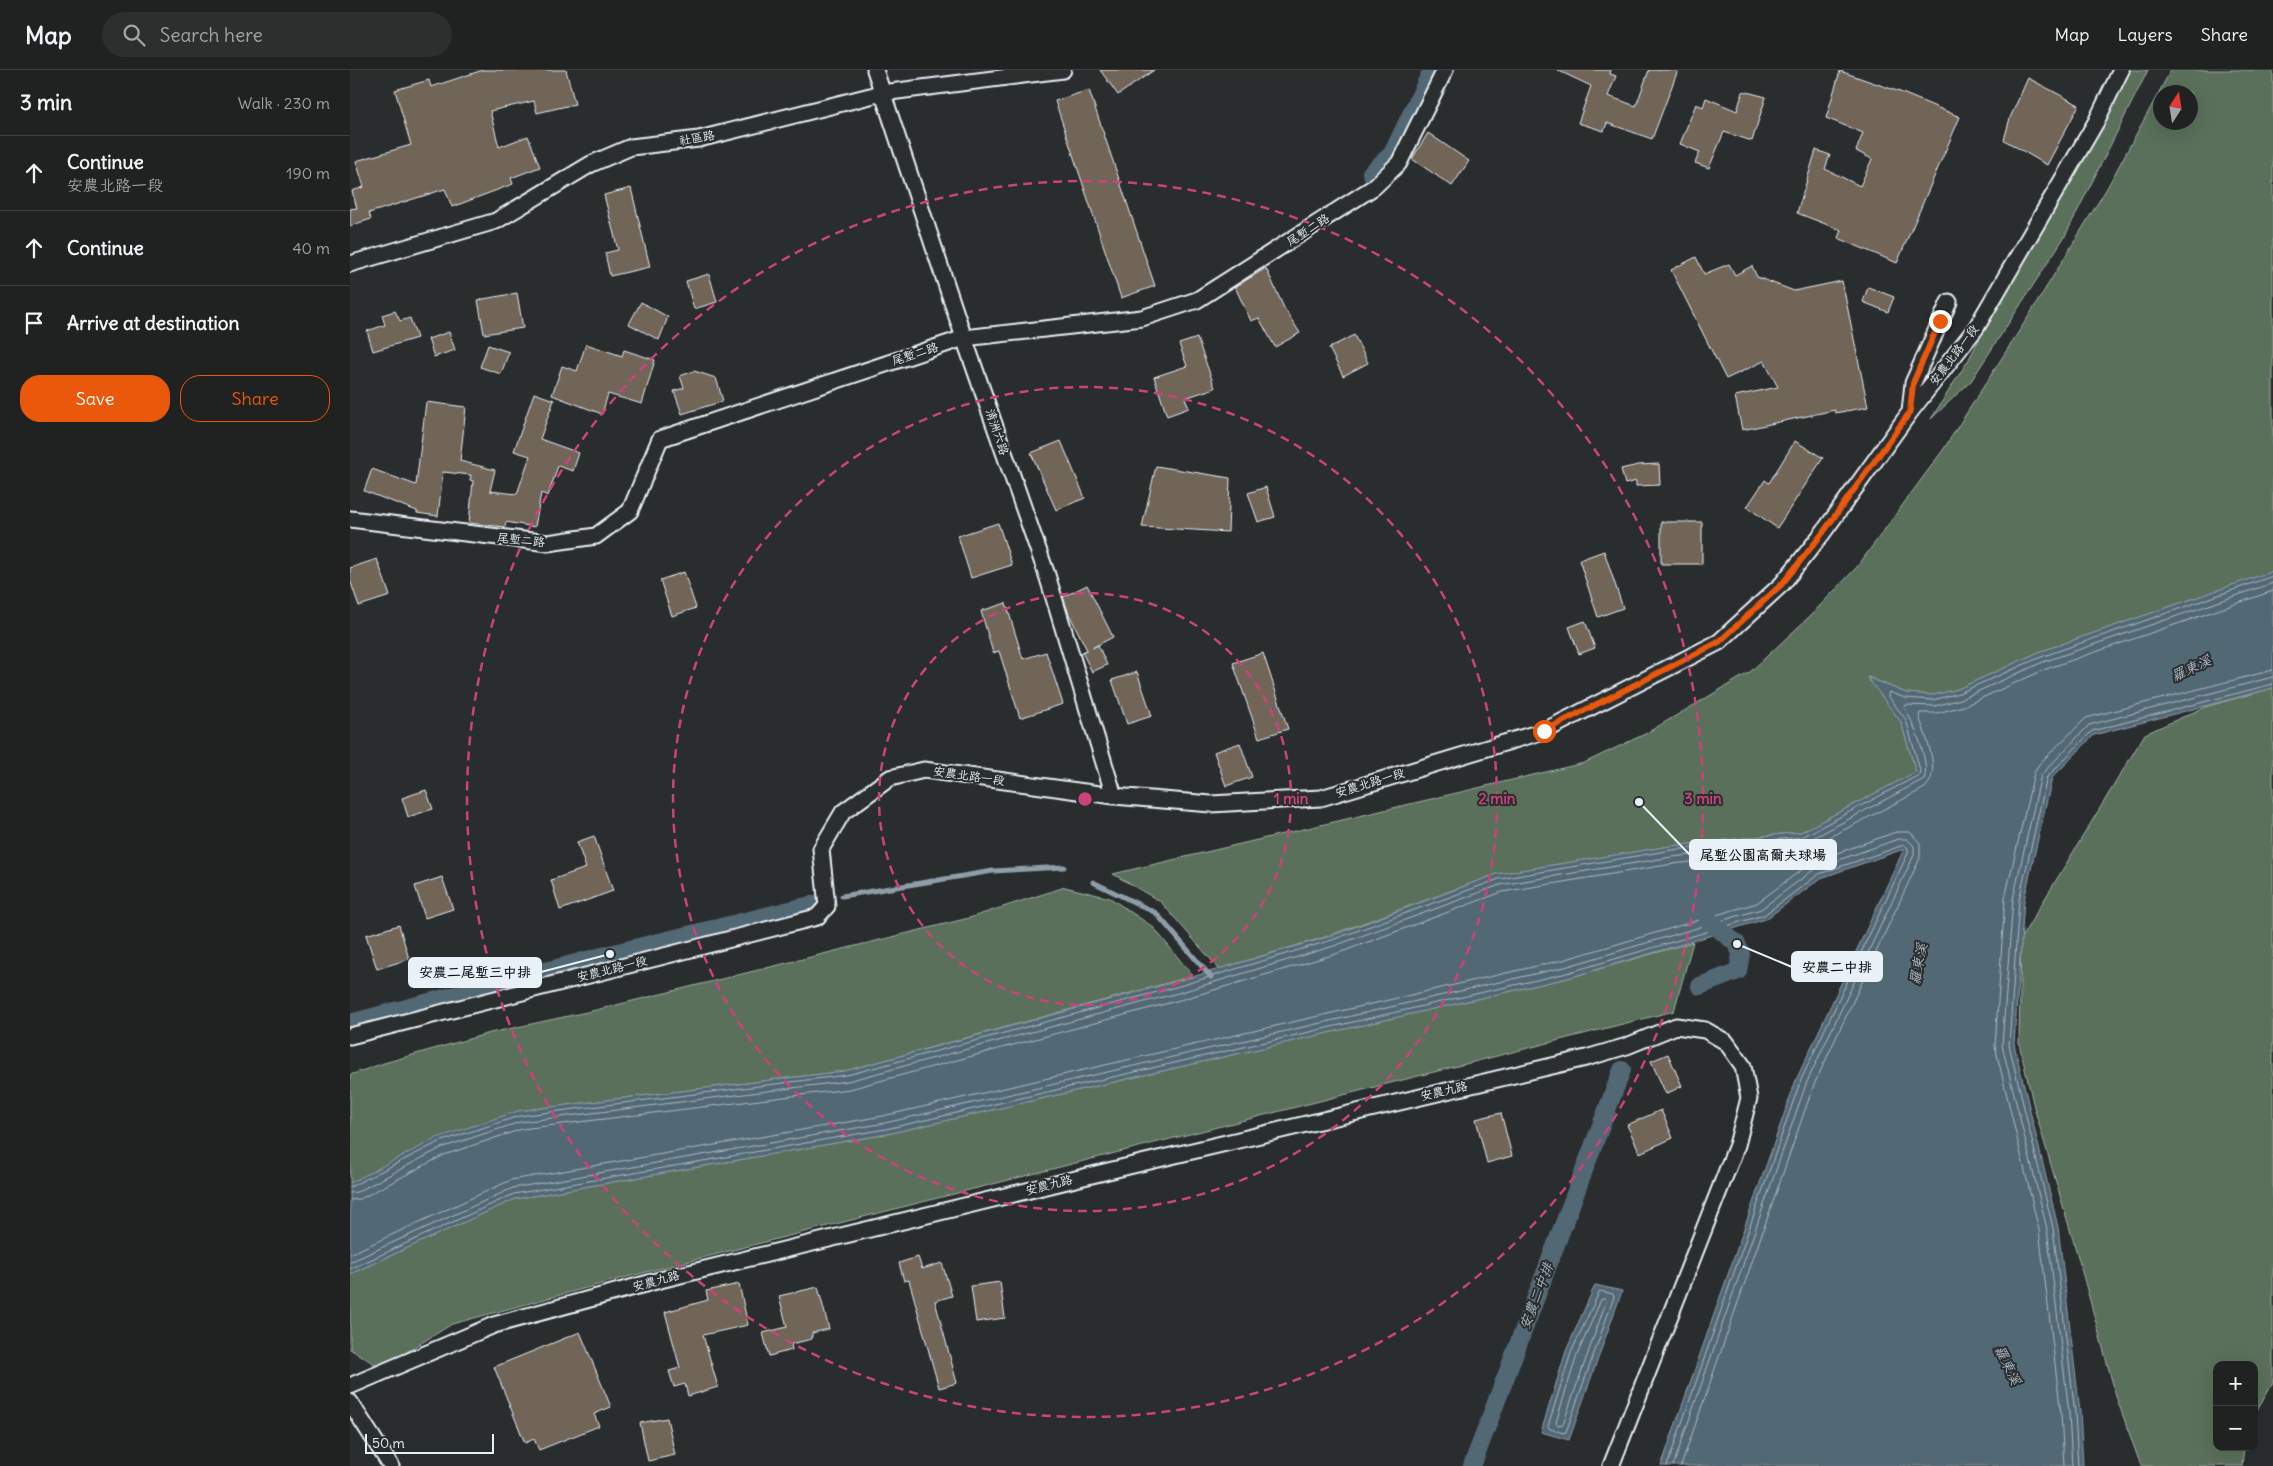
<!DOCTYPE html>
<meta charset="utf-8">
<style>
:root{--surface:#202222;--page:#2d2f2f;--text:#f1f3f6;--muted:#a2a4a5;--line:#3d3f40;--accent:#ea580c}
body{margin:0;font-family:Delius,"LXGW WenKai TC",sans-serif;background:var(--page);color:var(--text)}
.controls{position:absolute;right:15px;bottom:15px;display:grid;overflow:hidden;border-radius:10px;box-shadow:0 5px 20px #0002}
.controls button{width:45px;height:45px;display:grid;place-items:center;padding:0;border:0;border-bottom:1px solid var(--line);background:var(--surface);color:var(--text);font:25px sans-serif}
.compass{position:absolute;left:1803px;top:15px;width:45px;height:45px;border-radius:50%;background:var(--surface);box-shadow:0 5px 20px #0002;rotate:12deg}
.scale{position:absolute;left:15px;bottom:12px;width:129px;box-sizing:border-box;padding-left:5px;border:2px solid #e8f1f8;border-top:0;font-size:14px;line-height:18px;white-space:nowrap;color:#e8f1f8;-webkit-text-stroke:4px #2a2d2e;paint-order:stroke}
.stop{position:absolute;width:15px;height:15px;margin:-11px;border:4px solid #ea580c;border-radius:50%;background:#fff}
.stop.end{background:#ea580c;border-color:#fff;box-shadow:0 1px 5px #0008}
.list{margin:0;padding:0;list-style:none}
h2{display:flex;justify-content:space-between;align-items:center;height:65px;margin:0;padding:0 20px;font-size:21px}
h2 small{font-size:16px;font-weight:400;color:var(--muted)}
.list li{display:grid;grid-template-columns:32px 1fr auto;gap:15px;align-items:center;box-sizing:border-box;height:75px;padding:0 20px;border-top:1px solid var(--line)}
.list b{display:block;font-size:19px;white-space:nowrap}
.list p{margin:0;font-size:16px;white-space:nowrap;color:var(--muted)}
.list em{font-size:16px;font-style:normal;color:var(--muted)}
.actions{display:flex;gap:10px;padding:15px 20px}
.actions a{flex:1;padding:11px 0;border:1px solid var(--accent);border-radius:20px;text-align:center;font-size:18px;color:var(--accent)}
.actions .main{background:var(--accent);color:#fff}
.icon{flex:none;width:28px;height:28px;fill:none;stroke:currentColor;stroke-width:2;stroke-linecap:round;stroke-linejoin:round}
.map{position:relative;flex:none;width:1923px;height:1396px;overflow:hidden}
header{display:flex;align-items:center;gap:30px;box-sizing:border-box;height:70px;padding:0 25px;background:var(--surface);border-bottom:1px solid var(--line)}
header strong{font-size:24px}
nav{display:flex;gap:28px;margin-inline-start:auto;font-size:18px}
.search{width:350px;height:45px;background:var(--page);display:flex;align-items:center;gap:12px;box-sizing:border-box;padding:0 18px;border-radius:28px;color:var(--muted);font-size:19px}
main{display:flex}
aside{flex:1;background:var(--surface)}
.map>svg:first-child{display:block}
.green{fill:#5a6f5a;stroke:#a1b0a9;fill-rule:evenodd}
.water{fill:#526775;stroke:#8e9ea9}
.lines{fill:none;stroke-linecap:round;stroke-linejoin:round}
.shore{stroke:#acbac4;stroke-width:1}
.stream{stroke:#8e9ea9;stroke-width:5}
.canal{stroke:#526775;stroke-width:18}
.building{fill:#716558;stroke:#e8f1f8}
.minor-casing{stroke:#e8f1f8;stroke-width:19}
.minor{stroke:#2a2d2e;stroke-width:15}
.route{stroke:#ea580c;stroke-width:6}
.ring{fill:none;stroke:#ca437a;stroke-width:2.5;stroke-dasharray:9 6}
.labels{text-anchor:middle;stroke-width:4;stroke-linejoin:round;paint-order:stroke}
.street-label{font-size:12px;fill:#e8f1f8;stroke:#2a2d2e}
.water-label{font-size:14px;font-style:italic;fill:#acbac4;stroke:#2a2d2e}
.centre{fill:#ca437a;stroke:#2a2d2e;stroke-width:2.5}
.ring-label{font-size:15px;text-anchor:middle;font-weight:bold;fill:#ca437a;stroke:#2a2d2e;stroke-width:4;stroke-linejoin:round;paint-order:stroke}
.leader{fill:none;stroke:#e8f1f8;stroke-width:2}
.callout-dot{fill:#e8f1f8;stroke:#2a2d2e;stroke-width:2}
.callout{fill:#e8f1f8;stroke:#e8f1f8;stroke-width:2}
.callout-label{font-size:14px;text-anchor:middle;font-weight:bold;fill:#111}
</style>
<header>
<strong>Map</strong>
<div class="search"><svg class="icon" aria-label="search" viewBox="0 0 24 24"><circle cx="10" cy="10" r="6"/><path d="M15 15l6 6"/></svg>Search here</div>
<nav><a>Map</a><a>Layers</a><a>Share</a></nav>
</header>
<main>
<aside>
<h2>3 min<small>Walk · 230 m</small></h2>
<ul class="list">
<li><svg class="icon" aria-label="ahead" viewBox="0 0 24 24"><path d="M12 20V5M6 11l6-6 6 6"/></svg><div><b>Continue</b><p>安農北路一段</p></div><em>190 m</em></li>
<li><svg class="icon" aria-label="ahead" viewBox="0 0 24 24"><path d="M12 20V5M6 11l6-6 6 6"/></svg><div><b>Continue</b></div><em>40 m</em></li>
<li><svg class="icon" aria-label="arrive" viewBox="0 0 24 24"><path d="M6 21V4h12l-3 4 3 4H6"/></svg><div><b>Arrive at destination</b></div></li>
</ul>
<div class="actions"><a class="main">Save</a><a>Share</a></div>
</aside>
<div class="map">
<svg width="1923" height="1396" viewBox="0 0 1923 1396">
<rect width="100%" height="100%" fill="#2a2d2e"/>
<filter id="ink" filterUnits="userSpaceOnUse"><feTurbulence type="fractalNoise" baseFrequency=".02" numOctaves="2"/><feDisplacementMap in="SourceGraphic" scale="10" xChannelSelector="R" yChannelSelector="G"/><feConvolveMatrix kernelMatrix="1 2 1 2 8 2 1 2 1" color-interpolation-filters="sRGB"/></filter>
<g filter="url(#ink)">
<path class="green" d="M1781 0H1798L1715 166 1621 311 1581 349 1619 289 1672 187 1748 62Z
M1821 0H1923V501L1689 582 1608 619 1584 625 1556 623 1518 607 1551 652 1566 702 1451 762 1321 776 1147 804 975 867 869 899 811 832 763 804 1234 693 1295 664 1400 602 1460 546 1507 497 1593 380 1680 244 1757 118ZM1810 22H1840V52H1810Z
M1923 618V1312L1904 1345V1295H1867V1377H1894L1892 1396H1791L1767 1329 1728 1187 1684 1037 1669 973 1671 868 1795 664 1855 637Z
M715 817 760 828 803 857 843 906 495 1001 168 1041 0 1113V1005L34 993 140 963 246 940 619 848Z
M1343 872 1324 941 281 1206 102 1254 31 1298 0 1279V1204L165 1129 537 1064 1218 908Z"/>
<path class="water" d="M1923 501V618L1744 665 1702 708 1674 830 1664 974 1708 1157 1730 1342 1733 1396H1311L1446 1010 1554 779 1471 808 1416 849 1218 908 537 1064 165 1129 0 1204V1113L87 1068 168 1041 495 1001 825 912 981 866 1147 804 1321 776 1451 762 1566 702 1551 652 1517 607 1556 623 1584 625 1608 619 1689 582Z
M1245 1215 1272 1221 1219 1370 1191 1362 1216 1281Z"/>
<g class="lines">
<path class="shore" d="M0 1117 89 1072 169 1046 497 1005 826 917 982 870 1149 809 1322 780 1452 767 1569 705 1570 700 1556 650 1538 626 1539 622 1555 628 1583 630 1609 623 1691 587 1923 506
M0 1123 7 1122 91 1078 170 1052 498 1011 828 923 984 876 1150 815 1322 787 1454 773 1574 709C1581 696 1563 649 1554 638L1556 635 1585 636 1611 629 1693 592 1923 513
M0 1130 10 1129 94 1085 172 1059 500 1019 830 930 986 884 1152 822 1323 794 1455 780 1573 719C1594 705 1575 666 1569 646L1570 643H1587L1614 636 1696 599 1923 521
M0 1184 161 1110 533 1046 1213 890 1407 833 1462 792 1546 762H1560L1570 773V788L1463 1017 1331 1396
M0 1192 163 1118 535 1053 1215 897 1411 839 1466 798 1548 769H1557L1564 776V785L1456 1014 1323 1396
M0 1199 164 1124 536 1059 1217 903 1414 845 1469 804 1554 775 1558 778V783L1450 1012 1317 1396
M1250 1221 1263 1224 1264 1227 1216 1362 1214 1363 1200 1359 1198 1356 1221 1283Z
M1255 1229 1256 1232 1213 1354 1208 1355 1206 1352 1227 1285 1251 1230Z
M1714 1396 1711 1344 1689 1160 1645 976 1655 828 1684 703 1689 694 1736 648 1923 600
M1722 1396 1719 1343 1697 1159 1652 975 1663 829 1691 705 1739 655 1923 607
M1728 1396 1725 1343 1703 1158 1659 975 1669 830 1697 707 1742 661 1923 614"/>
<path class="stream" d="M743 812 806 843 861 907
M492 826 643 801 714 797"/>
<path class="canal" d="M1021 103 1042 84 1082 0
M1350 916 1388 901 1391 884 1387 874 1358 850V846
M0 953 260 884 469 833
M1122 1396 1272 1000"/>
</g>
<path class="building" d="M133 0H216L225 34 187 43 184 31 140 41 149 77 178 66 190 97 161 108 163 114 102 137 95 119 19 143 21 149 0 156V139L7 138 2 121 14 117 6 91 61 75 45 20 79 10 81 17Z
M750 0H804L768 25Z
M1207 0H1261L1260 4 1266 6 1258 26 1286 36 1299 0H1328L1302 69 1257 53 1254 61 1228 53 1241 16Z
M1490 1 1550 22 1610 47 1547 193 1488 168 1491 160 1447 143 1466 80 1480 85 1475 99 1510 116 1522 89 1506 81 1513 63 1476 48Z
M1678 8 1729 35 1697 95 1654 70 1660 48Z
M739 20 805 216 771 228 705 31Z
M1393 21 1416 27 1402 71 1374 62 1359 98 1345 93 1350 82 1330 74 1346 34 1353 37 1356 28 1387 41Z
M1078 63 1119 91 1102 116 1062 89Z
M281 118 300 197 260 206 255 183 268 180 254 125Z
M1346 187 1354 204 1379 194 1385 205 1402 196 1407 207 1444 221 1492 211 1518 337 1485 343V340L1392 360 1385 326 1428 317 1414 291 1376 309 1321 200Z
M916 198 934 238 950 263 925 277 909 248 901 251 885 217Z
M359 204 367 232 344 239 336 211Z
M1518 217 1544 227 1538 242 1513 232Z
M167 223 173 258 134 264 128 230Z
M291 232 318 247 309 270 279 254Z
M45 241 50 251 60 248 67 268 23 281 17 261 35 255 32 245Z
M99 262 105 280 84 287 78 269Z
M1004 265 1018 293 993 306 979 278Z
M847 268 865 318 835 328 839 338 817 346 804 307 837 296 829 274Z
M236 274 272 286 274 280 305 290 292 334 258 324 252 344 202 325 212 296 227 301Z
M138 275 159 282 151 304 130 297Z
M344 301 366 308 373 331 332 344 324 321 334 318 330 306Z
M184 323 204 330 190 369 229 383 223 401 208 396 198 426 191 423 185 457 156 452 155 457 119 453 123 411 120 410 121 405 93 402 88 446 67 443V441L14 421 22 399 66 415 76 332 116 337 110 391 145 400 140 421 167 424 180 386 164 381Z
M711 371 735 428 706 440 681 383Z
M1445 371 1473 388 1427 458 1397 437 1415 410 1419 413Z
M1309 394 1310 415 1286 416V411L1275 414 1271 399 1288 395Z
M806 396 880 408 878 462 792 457Z
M916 417 925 447 908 452 898 423Z
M1311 452H1352V494H1311Z
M648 453 662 495 621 508 608 466Z
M1254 481 1273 538 1248 547 1229 490Z
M27 489 40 526 9 536 0 510V498Z
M334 502 346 538 322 546 310 510Z
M737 515 763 567 742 578 748 575 757 595 742 602 732 582 737 580 719 544 713 527Z
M656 533 673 589 696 582 713 634 670 648 649 581 643 583 631 541Z
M1235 551 1245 578 1229 584 1219 557Z
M913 583 938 659 909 668 883 593Z
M787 602 802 646 777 654 762 610Z
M890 673 902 707 876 716 864 682Z
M76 720 83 739 58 747 52 728Z
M244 766 263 821 210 840 201 810 236 798 227 772Z
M92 807 103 839 75 848 65 816Z
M49 855 59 889 27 899 16 865Z
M1318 984 1332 1016 1316 1024 1301 991Z
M1311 1040 1323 1068 1290 1083 1277 1055Z
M1151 1043 1162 1086 1137 1093 1126 1049Z
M568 1187 572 1199 592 1193 602 1226 585 1231 607 1313 589 1318 559 1210 554 1211 549 1193Z
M650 1212 655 1248 626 1252 621 1216Z
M389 1214 398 1255 353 1265 368 1317 338 1326 335 1314 324 1317 319 1301 330 1298 315 1242 358 1230 356 1221Z
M468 1217 479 1259 462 1263V1269L441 1274 442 1280 419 1286 413 1263 437 1257 429 1226Z
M230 1262 261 1337 244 1344 249 1356 189 1380 184 1369 175 1373 144 1297Z
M317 1348 325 1385 298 1391 290 1353Z"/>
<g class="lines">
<defs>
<path id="minor" d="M525 0 614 268 697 505 764 726
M0 194 146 151 241 94 281 77 349 69 532 23 713 0
M1560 342 1563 313 1599 232
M0 449 198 473 246 466 280 441 310 369 614 268 792 248 847 230 1024 117 1049 93 1095 0
M0 966 467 847 477 836 471 779 493 742 540 708 574 700 764 726 861 734 971 728 1194 661 1369 572 1432 514 1472 464 1560 342 1626 258 1746 52 1771 0
M0 1316 144 1255 310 1210 783 1095 1236 988 1277 976 1326 956 1355 960 1376 972 1393 996 1399 1028 1387 1075 1261 1396
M0 1332 41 1396"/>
</defs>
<use href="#minor" class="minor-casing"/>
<use href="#minor" class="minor"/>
</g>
</g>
<g class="lines" filter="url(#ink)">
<path class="route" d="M1194 661 1369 572 1432 514 1472 464 1560 342 1563 313 1590 251"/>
</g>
<g class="ring">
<circle cx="735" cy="729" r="206"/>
<circle cx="735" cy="729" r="412"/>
<circle cx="735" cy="729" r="618"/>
</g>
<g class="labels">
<g class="street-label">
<text transform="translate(347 68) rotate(-10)" y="4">社區路</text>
<text transform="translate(958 160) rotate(-33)" y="4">尾塹二路</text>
<text transform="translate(565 284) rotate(-18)" y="4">尾塹二路</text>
<text transform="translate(1604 285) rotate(-53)" y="4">安農北路一段</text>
<text transform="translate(647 362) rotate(71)" y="4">清洲六路</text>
<text transform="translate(171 470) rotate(6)" y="4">尾塹二路</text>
<text transform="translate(619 706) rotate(8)" y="4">安農北路一段</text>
<text transform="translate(1020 713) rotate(-17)" y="4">安農北路一段</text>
<text transform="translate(262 899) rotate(-14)" y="4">安農北路一段</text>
<text transform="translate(1094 1021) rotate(-13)" y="4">安農九路</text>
<text transform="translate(699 1115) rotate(-14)" y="4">安農九路</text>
<text transform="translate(306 1211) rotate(-15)" y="4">安農九路</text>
</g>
<g class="water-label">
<text transform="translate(1841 598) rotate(-25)" y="5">羅東溪</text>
<text transform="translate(1568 894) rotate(-79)" y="5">羅東溪</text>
<text transform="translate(1186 1226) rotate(-69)" y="5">安農二中排</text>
<text transform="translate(1658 1295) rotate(64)" y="5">羅東溪</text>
</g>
</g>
<circle cx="735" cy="729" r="8" class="centre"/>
<g class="ring-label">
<text x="941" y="734">1 min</text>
<text x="1147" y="734">2 min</text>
<text x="1353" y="734">3 min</text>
</g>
<path class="leader" d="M1289 732L1340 785M1387 874L1442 897M260 884L191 902"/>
<g class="callout-dot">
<circle cx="1289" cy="732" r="5"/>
<circle cx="1387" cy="874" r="5"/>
<circle cx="260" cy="884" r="5"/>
</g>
<g class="callout">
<rect x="1340" y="770" width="146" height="29" rx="5"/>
<rect x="1442" y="882" width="90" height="29" rx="5"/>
<rect x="59" y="888" width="132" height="29" rx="5"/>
</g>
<g class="callout-label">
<text x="1413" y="790">尾塹公園高爾夫球場</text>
<text x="1487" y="902">安農二中排</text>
<text x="125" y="907">安農二尾塹三中排</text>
</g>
</svg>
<div class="controls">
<button>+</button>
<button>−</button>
</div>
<svg class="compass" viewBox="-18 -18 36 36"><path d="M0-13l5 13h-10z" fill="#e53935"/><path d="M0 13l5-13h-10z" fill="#a2a4a5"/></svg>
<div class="scale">50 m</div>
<div class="stop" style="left:1194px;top:661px"></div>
<div class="stop end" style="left:1590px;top:251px"></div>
</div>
</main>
